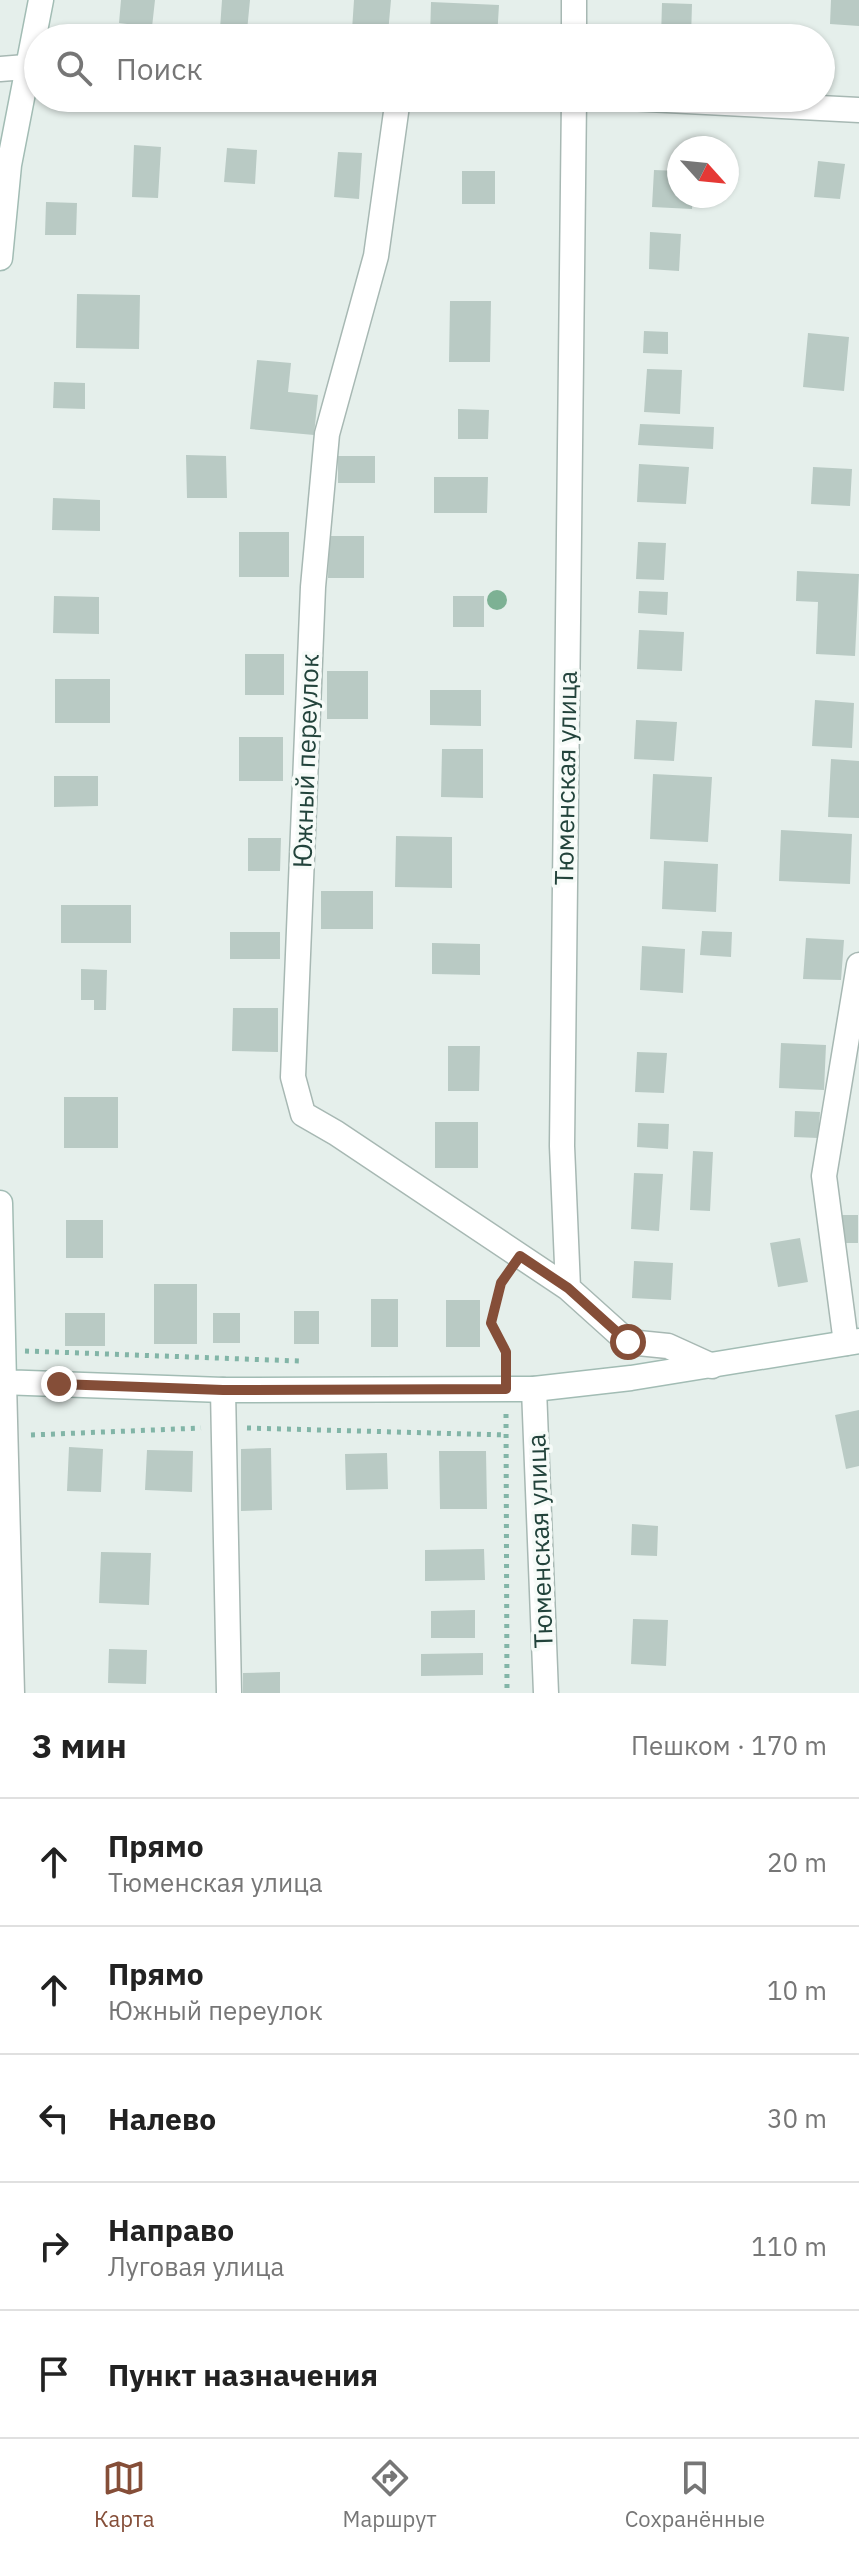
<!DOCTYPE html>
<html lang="ru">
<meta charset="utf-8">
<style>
:root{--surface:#fff;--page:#f6f6f6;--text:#222;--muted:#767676;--line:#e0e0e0;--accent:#854e38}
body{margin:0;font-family:"IBM Plex Sans",sans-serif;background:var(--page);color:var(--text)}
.compass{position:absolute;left:667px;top:136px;width:72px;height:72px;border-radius:50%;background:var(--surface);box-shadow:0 2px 6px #0004;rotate:117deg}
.stop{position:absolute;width:24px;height:24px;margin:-18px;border:6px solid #854e38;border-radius:50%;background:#fff}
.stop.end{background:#854e38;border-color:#fff;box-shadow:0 2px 8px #0008}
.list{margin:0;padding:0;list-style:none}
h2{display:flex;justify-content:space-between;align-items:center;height:104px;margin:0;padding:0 32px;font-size:34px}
h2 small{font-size:26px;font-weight:400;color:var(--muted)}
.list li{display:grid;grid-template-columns:52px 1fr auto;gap:24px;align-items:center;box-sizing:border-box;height:128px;padding:0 32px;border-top:2px solid var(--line)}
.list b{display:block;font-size:30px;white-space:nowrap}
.list p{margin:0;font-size:26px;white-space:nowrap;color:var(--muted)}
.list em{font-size:26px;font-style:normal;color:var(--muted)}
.icon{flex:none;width:44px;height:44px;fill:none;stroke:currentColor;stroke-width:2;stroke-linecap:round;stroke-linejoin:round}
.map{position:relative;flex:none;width:859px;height:1693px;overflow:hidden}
.search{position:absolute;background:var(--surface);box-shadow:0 2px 6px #0004;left:24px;right:24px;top:24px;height:88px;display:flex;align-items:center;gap:20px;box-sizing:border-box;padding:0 28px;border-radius:44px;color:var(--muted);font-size:30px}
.sheet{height:744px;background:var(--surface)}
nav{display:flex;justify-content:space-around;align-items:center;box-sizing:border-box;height:112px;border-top:2px solid var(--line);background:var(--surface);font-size:22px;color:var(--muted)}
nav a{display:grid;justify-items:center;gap:4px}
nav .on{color:var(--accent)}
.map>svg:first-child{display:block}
.building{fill:#b9cac4}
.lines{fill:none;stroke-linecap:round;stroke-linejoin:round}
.minor-casing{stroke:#a7b8b3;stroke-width:27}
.secondary-casing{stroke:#a2bcb4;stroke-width:27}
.path{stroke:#82b5a7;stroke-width:5;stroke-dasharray:4 6;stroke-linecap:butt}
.minor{stroke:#fff;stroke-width:24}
.secondary{stroke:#fff;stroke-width:24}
.tree{fill:#7db194}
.route{stroke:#854e38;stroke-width:10}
.labels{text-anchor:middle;stroke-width:7;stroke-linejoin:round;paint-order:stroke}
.street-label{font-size:26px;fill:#22433b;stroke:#f6fbf8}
</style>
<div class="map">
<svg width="859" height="1693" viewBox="0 0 859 1693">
<rect width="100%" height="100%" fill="#e5efeb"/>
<path class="building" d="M121 0H155L152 27 119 23Z
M222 0H250L247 31 220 29Z
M354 0H391L388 33 352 30Z
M831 0H859V26L830 24Z
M431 2 499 5 497 38H430Z
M662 3 692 4 691 38H661Z
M134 145 161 147 158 198 132 197Z
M227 148 257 150 255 184 224 182Z
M338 152 362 153 359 199 334 197Z
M818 161 845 164 840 199 814 197Z
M654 170 679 171V196H693L692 209 652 207Z
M462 171H495V204H462Z
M46 202 77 203 76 235H45Z
M650 232 681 234 679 271 649 269Z
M77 294 140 295 139 349 76 348Z
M450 301H491L490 362H449Z
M644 331 668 332V354L643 353Z
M808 333 849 337 844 391 803 387Z
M257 360 291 363 288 392 318 395 314 435 250 429Z
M647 369 682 370 680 414 644 412Z
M54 382 85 383V409L53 408Z
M458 409 489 410 488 439H458Z
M640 424 714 427 713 449 638 445Z
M186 455 226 456 227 498H187Z
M338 456H375V483H338Z
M639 464 689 467 686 504 637 502Z
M813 467 852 469 850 506 811 504Z
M434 477H488L487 513H434Z
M53 498 100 500V531L52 530Z
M239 532H289V577H239Z
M329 536H364V578H328Z
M638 542 666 543 664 580 636 579Z
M797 571 859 574 855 656 816 654 818 602 796 601Z
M639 591 668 592 667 615 638 613Z
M54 596 99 597V634L53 633Z
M453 596H484V627H453Z
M639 630 684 632 682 671 637 669Z
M245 654H284V695H245Z
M327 671H368V719H327Z
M55 679H110V723H55Z
M430 690H481V726L430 725Z
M815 700 854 703 852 748 812 746Z
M636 720 677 722 674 761 634 759Z
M239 737H283V781H239Z
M442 749H483V798L441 797Z
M831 759 859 761V818L828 817Z
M653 774 712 777 708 842 650 839Z
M54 776H98V806L54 807Z
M781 830 852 834 850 884 779 881Z
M396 836 452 837V888L395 887Z
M248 838H281L280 871H248Z
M664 861 718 864 716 912 662 909Z
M321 891H373V929H321Z
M61 905H131V943H61Z
M702 931 732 932 731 957 700 955Z
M230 932H280V959H230Z
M806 938 844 940 841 980 803 979Z
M432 943 480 944V975L432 974Z
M642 946 685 949 683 993 640 990Z
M81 969 107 970 106 1010H94V1000H81Z
M233 1008H278V1052L232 1051Z
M781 1043 826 1045 824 1090 779 1088Z
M448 1046H480L479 1091H448Z
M637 1052 667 1053 664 1093 635 1092Z
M64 1097H118V1148H64Z
M795 1111 820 1112 818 1138 794 1137Z
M435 1122H478V1168H435Z
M638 1123 669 1124 668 1149 637 1147Z
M693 1151 713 1152 710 1211 690 1210Z
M634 1173 663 1174 659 1231 631 1229Z
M841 1215H858V1243H841Z
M66 1220H103V1258H66Z
M800 1238 808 1282 778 1287 770 1243Z
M634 1261 673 1263 671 1300 632 1298Z
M154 1284H197V1344H154Z
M371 1299H398V1347H371Z
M446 1300H480V1347H446Z
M294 1311H319V1344H294Z
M65 1313H105V1346H65Z
M213 1313H240V1343H213Z
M859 1410V1466L846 1469 835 1415Z
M69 1447 103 1449 101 1492 67 1491Z
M271 1448 272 1510 241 1511V1449Z
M147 1450 193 1451 192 1492 145 1490Z
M439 1451H486L487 1509H440Z
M387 1453 388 1489 346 1490 345 1454Z
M632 1524 658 1526 657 1556 631 1555Z
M484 1549 485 1580 425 1581V1550Z
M101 1552 151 1553 149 1605 99 1603Z
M475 1610V1638H431V1611Z
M633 1619 668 1620 666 1666 631 1664Z
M109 1649 147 1650 146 1684 108 1683Z
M483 1653V1675L421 1676V1654Z
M280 1672V1693H243V1673Z"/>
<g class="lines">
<defs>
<path id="minor" d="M574 38V0
M0 69 38 66
M398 98 376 256 327 434 313 587 293 1077 303 1114 336 1133 568 1288
M574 98 562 1146 568 1288 628 1342 668 1346 712 1366
M628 98 859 110
M846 1343 824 1176 859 965
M4 1382 12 1693
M534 1389 546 1693
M223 1390 229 1693"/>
<path id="secondary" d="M0 258 9 165 41 0
M0 1203 4 1382
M0 1382 223 1390 534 1389 631 1378 859 1341"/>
</defs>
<use href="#minor" class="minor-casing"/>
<use href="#secondary" class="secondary-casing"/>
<path class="path" d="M506 1276 501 1283 491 1323 506 1352V1364
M25 1351 299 1361
M506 1414 507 1693
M247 1428 506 1435
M31 1435 201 1428"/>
<use href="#minor" class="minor"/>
<use href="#secondary" class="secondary"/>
</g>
<circle class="tree" cx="497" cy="600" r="10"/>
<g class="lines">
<path class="route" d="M59 1384 223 1390 506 1389V1352L491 1323 501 1283 520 1256 568 1288 628 1342"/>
</g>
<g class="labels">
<g class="street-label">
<text transform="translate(306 761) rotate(-88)" y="9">Южный переулок</text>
<text transform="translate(566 778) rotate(-89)" y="9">Тюменская улица</text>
<text transform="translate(540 1541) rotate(-92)" y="9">Тюменская улица</text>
</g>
</g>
</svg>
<svg class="compass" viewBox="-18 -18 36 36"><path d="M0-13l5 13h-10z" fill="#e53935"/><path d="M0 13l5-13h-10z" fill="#767676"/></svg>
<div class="stop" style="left:628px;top:1342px"></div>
<div class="stop end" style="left:59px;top:1384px"></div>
<div class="search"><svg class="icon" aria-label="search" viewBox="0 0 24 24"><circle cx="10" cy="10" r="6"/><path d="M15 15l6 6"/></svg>Поиск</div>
</div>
<section class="sheet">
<h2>3 мин<small>Пешком · 170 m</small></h2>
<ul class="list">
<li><svg class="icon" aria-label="ahead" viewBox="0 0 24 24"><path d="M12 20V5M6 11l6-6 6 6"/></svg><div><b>Прямо</b><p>Тюменская улица</p></div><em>20 m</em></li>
<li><svg class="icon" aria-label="ahead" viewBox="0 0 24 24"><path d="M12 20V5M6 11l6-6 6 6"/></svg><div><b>Прямо</b><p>Южный переулок</p></div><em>10 m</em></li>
<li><svg class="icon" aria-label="left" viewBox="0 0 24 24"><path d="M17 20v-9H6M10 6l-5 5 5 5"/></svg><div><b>Налево</b></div><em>30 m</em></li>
<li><svg class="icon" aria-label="right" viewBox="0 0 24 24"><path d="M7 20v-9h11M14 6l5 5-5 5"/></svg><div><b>Направо</b><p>Луговая улица</p></div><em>110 m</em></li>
<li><svg class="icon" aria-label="arrive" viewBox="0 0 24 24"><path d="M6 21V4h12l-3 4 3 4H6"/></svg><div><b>Пункт назначения</b></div></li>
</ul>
</section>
<nav>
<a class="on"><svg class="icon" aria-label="map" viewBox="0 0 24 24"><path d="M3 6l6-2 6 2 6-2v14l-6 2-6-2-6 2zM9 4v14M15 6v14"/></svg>Карта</a>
<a><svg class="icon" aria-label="directions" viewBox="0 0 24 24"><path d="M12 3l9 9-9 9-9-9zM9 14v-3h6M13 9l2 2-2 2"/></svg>Маршрут</a>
<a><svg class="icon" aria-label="saved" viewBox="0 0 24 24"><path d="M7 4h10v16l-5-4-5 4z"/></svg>Сохранённые</a>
</nav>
